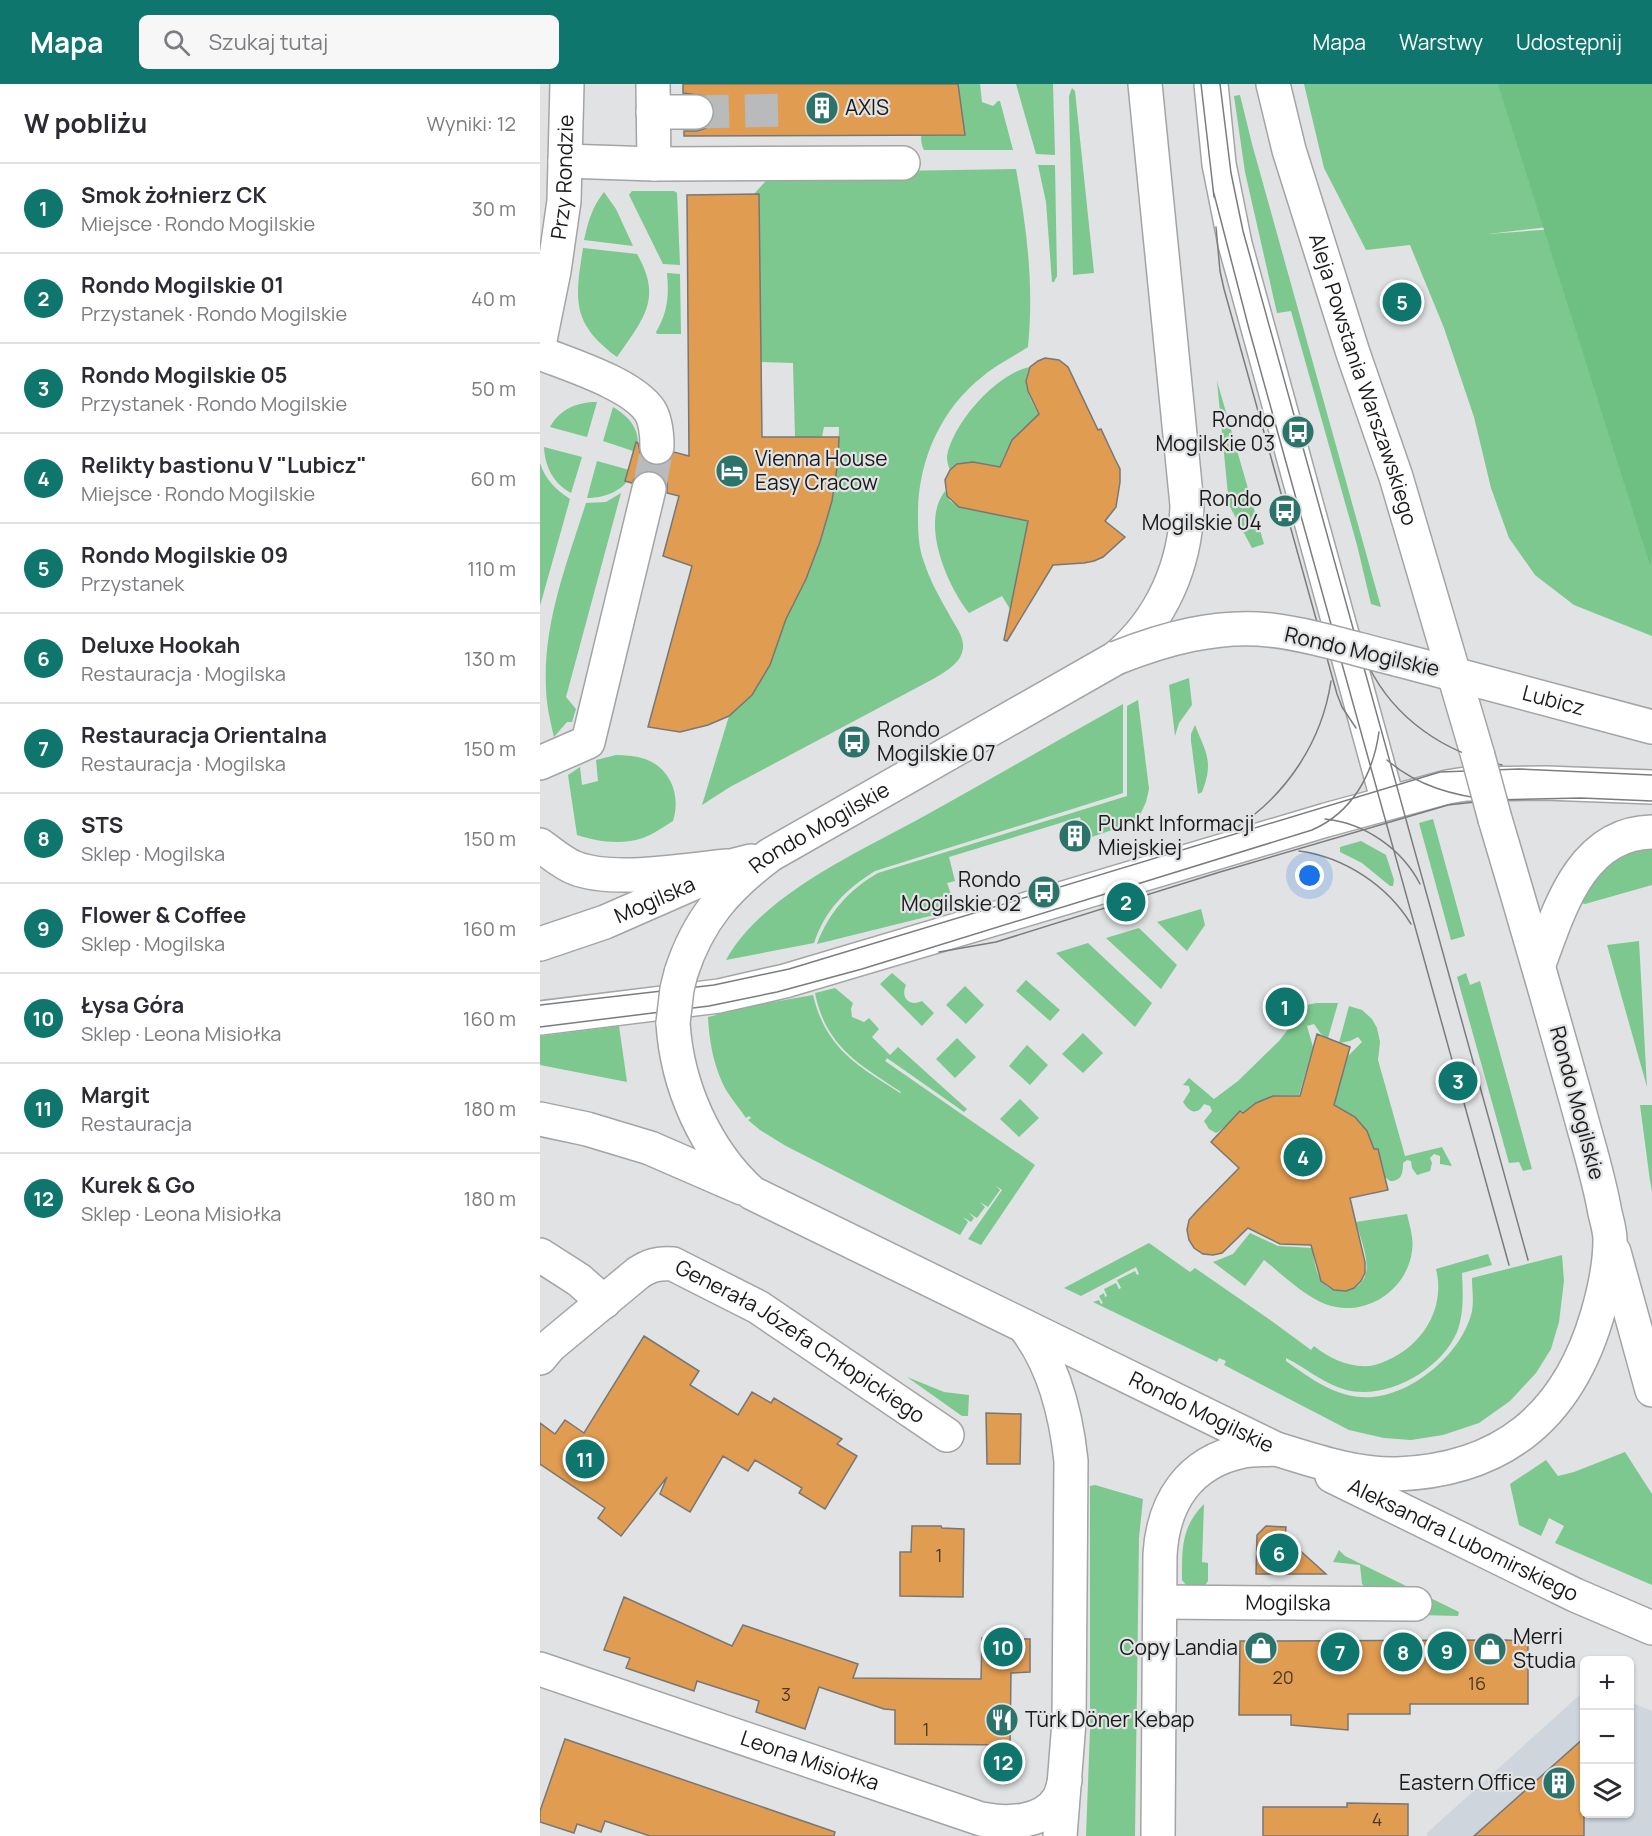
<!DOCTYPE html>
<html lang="pl">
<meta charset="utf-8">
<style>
:root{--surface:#fff;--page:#f7f7f7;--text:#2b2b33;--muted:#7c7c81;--line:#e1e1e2;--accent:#0f766e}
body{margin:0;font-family:Manrope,sans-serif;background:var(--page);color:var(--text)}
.controls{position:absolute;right:18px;bottom:18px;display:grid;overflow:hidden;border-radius:9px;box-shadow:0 2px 4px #0004}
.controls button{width:54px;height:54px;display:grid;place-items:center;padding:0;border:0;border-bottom:2px solid var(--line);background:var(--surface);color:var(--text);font:30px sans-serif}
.you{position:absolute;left:770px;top:792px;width:21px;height:21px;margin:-15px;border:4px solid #fff;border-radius:50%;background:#1a73e8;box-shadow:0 0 0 9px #1a73e833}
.badge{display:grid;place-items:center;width:39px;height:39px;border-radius:50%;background:var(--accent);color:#fff;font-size:20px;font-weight:700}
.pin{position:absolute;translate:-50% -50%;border:3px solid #fff;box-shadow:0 2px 6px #0006}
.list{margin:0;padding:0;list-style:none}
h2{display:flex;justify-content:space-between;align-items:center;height:78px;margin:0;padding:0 24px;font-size:26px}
h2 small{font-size:20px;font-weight:400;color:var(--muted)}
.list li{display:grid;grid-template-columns:39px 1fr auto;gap:18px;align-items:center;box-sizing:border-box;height:90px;padding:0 24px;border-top:2px solid var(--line)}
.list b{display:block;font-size:22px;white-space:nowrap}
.list p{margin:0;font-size:20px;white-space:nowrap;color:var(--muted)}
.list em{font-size:20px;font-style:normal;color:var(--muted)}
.icon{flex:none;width:33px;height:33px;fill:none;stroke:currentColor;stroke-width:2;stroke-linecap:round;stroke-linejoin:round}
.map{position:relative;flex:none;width:1112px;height:1752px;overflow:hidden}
header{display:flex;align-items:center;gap:36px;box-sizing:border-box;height:84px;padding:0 30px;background:var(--accent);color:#fff}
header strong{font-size:28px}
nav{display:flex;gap:33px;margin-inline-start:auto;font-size:21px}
.search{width:420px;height:54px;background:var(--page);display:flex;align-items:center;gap:15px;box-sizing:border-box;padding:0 21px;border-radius:9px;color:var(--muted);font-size:22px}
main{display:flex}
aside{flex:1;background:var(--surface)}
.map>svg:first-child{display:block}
.built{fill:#ced5dc}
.green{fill:#7cc88e}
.forest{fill:#6dc082}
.building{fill:#e09c51;stroke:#787775;stroke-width:1.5}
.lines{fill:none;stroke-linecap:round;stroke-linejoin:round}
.minor-tunnel{stroke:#b8babb;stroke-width:33;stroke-dasharray:33 16;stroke-linecap:butt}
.minor-casing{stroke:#a3a4a6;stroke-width:36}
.major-casing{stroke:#a3a4a6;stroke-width:36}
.minor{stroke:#fff;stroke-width:33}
.major{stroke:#fff;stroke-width:33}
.tram{stroke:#7b7c7d;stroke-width:1.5}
.major-bridge-casing{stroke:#a3a4a6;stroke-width:36;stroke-linecap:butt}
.major-bridge{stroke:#fff;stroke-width:33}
.labels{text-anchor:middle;stroke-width:4.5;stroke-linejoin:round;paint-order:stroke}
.number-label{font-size:18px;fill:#4c3a28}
.poi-label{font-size:21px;fill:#1a1a1b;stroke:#e0e2e3;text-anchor:start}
.street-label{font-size:21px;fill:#1a1a1b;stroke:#e0e2e3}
</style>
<header>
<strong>Mapa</strong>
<div class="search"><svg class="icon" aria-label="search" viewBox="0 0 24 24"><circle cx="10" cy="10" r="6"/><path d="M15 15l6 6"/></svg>Szukaj tutaj</div>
<nav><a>Mapa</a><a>Warstwy</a><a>Udostępnij</a></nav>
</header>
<main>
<aside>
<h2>W pobliżu<small>Wyniki: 12</small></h2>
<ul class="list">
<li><span class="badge">1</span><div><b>Smok żołnierz CK</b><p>Miejsce · Rondo Mogilskie</p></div><em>30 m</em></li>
<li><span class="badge">2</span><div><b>Rondo Mogilskie 01</b><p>Przystanek · Rondo Mogilskie</p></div><em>40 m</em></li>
<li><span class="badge">3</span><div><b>Rondo Mogilskie 05</b><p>Przystanek · Rondo Mogilskie</p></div><em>50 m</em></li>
<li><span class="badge">4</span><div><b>Relikty bastionu V &quot;Lubicz&quot;</b><p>Miejsce · Rondo Mogilskie</p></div><em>60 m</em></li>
<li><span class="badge">5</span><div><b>Rondo Mogilskie 09</b><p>Przystanek</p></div><em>110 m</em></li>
<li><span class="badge">6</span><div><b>Deluxe Hookah</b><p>Restauracja · Mogilska</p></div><em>130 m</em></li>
<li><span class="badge">7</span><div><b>Restauracja Orientalna</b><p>Restauracja · Mogilska</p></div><em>150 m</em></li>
<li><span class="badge">8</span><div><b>STS</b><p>Sklep · Mogilska</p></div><em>150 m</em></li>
<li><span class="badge">9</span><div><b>Flower &amp; Coffee</b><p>Sklep · Mogilska</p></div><em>160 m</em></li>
<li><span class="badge">10</span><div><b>Łysa Góra</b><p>Sklep · Leona Misiołka</p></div><em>160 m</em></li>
<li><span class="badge">11</span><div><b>Margit</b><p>Restauracja</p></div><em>180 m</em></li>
<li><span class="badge">12</span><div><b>Kurek &amp; Go</b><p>Sklep · Leona Misiołka</p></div><em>180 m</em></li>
</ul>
</aside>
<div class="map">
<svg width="1112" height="1752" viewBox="0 0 1112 1752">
<rect width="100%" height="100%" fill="#e0e2e3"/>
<path class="built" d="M1044 1607V1730H1090V1618L1112 1627V1752H887V1749Z"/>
<path class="green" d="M406 0H440L442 18 453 22 458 17H460L473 66H384C373 46 397 17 406 0Z
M476 0H513L515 71 496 70Z
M764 0H1112V135L999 144 948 150 1112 138V552L1034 521 995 491 969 454 951 404 934 333 904 244 870 161 826 166 784 84Z
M532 4 535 7 554 189 533 191 529 12Z
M700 11 712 60 841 523 831 520 817 461 751 227 737 229 705 88 694 12Z
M498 81H515L517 192 514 198H512L506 118Z
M476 85C487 145 494 202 488 263 473 273 456 281 442 293 401 325 378 377 378 429 378 446 378 462 384 478 390 497 400 514 410 532 414 540 423 551 423 561 424 577 407 587 395 594L190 703 162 721 189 632 212 611 228 585 246 535 266 495 280 458 292 417 298 377 299 343H284L282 353H255L253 279 220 278 214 110 233 89Z
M92 107H134L137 109 140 181 123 180 89 111Z
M64 108 76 125 93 162 44 156C48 138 52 123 64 108Z
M43 164 97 170C123 215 103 235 77 273 31 239 35 216 43 164Z
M127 189 140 190 141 250H117L116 248C128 228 129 211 127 189Z
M490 283C480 301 492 317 500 333 479 343 467 361 460 383 443 380 425 374 410 386 408 382 407 377 407 372 413 339 457 289 490 283Z
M677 297 724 460 712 464 689 421Z
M57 318 47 353 10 343C20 325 37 318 57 318Z
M73 323C89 332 103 348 96 368L63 357Z
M4 363 42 373 31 409C13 399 5 383 4 363Z
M57 377 93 387C86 406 66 414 47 414Z
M0 379C5 395 15 405 30 415L0 522Z
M405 407 410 417 419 423 488 437 471 521 472 524 470 525 462 512 429 529C407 501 380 439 405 407Z
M81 409 26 613 36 625 32 638H27L14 653C10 636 6 619 6 603 3 539 27 479 46 419L66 418Z
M649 594 652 621 639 639 635 652 629 601Z
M598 616 609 705 606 718 599 733 592 739 546 755 540 733 409 773 415 797 407 799 412 813 398 830 277 860C289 828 309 806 338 789L587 712V622Z
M583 620V709L335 787C306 805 285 826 274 859L186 876C222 810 323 766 388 730 453 694 518 656 583 620Z
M655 641C666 669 674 677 662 708L658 710 651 657V650Z
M76 671C86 671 96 672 105 675 131 684 141 712 133 737 123 743 114 750 103 754 82 761 58 758 37 751L28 691 40 683 42 701 58 697 56 676Z
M893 735 925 852 911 856 879 739Z
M821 757 846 771 854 796 853 802H850L822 779 800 768V763Z
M1112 765V801L1045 820 1041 819C1054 787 1076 768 1112 765Z
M661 825 665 841 647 867 617 838Z
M599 844 637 881 621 905 566 854Z
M1099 857 1107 1003 1067 861Z
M548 859 612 919 595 943 516 869Z
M352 889 366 901C360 914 370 923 382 917L394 929 382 942 340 900Z
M926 889 930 901 940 897 992 1085 983 1087 979 1078 969 1079 917 893Z
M486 896 520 926 510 937 476 907Z
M425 902 444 921 426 940 406 921Z
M295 904 313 919 311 925 312 933 324 938 329 934 339 945 332 953 350 971 358 963 427 1025 424 1028 347 974 345 977 495 1081 441 1161 428 1155 462 1106 456 1102 460 1106 448 1123 440 1118 445 1123 437 1134 429 1129 434 1134 431 1138 423 1133 428 1138 420 1151 246 1062 220 1046 208 1036 211 1034 209 1032 206 1034C198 1022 187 1010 182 998 173 978 169 955 168 933L176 931V928L273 911C286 965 317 981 360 1009L361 1008C319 980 286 963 275 909Z
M776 919H798L788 954 781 950 774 940 767 942 773 963 759 1011 734 1012 717 1019 703 1028 700 1027C692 1035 686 1043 676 1049L669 1045 664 1037 672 1027 670 1022 664 1020C657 1032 649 1028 643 1018L650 1007 649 1002 643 1001 649 994 674 1015 698 997 739 957 753 939 757 928 767 921Z
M809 922 822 926 832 935 837 944 840 958 838 976 865 1072 902 1063 912 1082 900 1080V1072L894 1070 890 1074 892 1079 890 1087 877 1091 872 1084 871 1077 867 1076 863 1079C863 1089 862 1097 850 1097L845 1093 838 1065H834C823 1038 817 1037 794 1021L808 972 822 958 818 953 810 957 799 959Z
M79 942 87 998 0 981V952Z
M543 949 563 969 543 989 522 970Z
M417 954 436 973 415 994 396 975Z
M487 961 508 981 490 1001 469 982Z
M480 1015 499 1034 479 1053 460 1035Z
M1100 1021H1112V1107L1110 1097Z
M867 1130C870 1143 874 1155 872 1167 867 1207 824 1235 785 1220 763 1211 743 1191 724 1176L705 1202 673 1178 693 1170 710 1149 738 1162 772 1164C774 1174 775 1187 781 1196 792 1213 821 1210 826 1189 829 1174 820 1153 816 1138Z
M609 1159 650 1188 655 1184 733 1238 771 1266 774 1262C790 1275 814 1286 835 1281 877 1269 907 1229 896 1185L948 1170 952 1181 922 1189C923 1208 924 1230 917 1248 901 1285 851 1314 811 1307 786 1302 768 1285 746 1274V1277C771 1295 799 1316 833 1313 875 1309 923 1268 932 1227 934 1216 932 1205 932 1194L1022 1171 1024 1197 1019 1238 1011 1265 996 1289 970 1317 939 1339 903 1351 871 1356 844 1354 809 1346 684 1281 686 1277 679 1274 677 1278 553 1218 559 1216 561 1220 563 1219 559 1212 564 1209 565 1213 567 1212 564 1205 576 1199 579 1205 581 1204 577 1196 595 1187 597 1191 599 1190 596 1183 541 1212 524 1204Z
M367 1293 404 1308 429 1311 428 1332H422Z
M1085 1368 1112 1410V1501L1015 1459 1024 1442 1009 1434 1001 1452 979 1441 970 1400 1006 1376 1018 1392 1034 1388Z
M555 1401 603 1415 599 1454 595 1752H546L550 1646V1402Z
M664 1420 662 1478 668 1479V1497L664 1503 650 1506 642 1496C642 1465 641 1443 664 1420Z
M799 1466 805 1472 919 1528 918 1532 879 1531 827 1506 822 1500 820 1481 793 1478Z"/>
<path class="forest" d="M958 0H1112V471L1110 481Z"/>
<path class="building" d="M143 0H418L425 51 144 52V47H157L166 44 172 37 175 27 172 18 165 12 143 9Z
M219 110 222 353H299L298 377 292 417 280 458 266 495 246 535 230 581 212 611 189 632 168 641 140 648 108 643 152 482 123 472 139 412 127 409V399L122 392 114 387H103L96 392 92 399 85 397 96 358 98 359 101 372 108 380 117 382 126 379 134 368 149 372 147 111Z
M505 274 519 276 528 283 558 346 561 345 575 375 580 385V398L576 423 565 437 585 453 563 473 554 477 544 479 513 481 467 557 464 556 488 437 419 423 407 412 405 396 410 386 417 380 433 378 460 383 472 356 499 330 488 307 486 297 490 283 498 277Z
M777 950 810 963 794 1021 815 1033 827 1047 834 1065H838L848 1106 810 1114 825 1178V1189L821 1197 814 1204 806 1207 794 1206 781 1197 771 1161 740 1160 708 1144 682 1169 673 1171 663 1170 654 1164 649 1156 647 1146 649 1136 656 1128 699 1084 671 1058 700 1027 703 1029 716 1019 733 1012H760Z
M104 1252 159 1287 150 1301 198 1331 212 1308 231 1319 234 1314 302 1355 297 1360 317 1372 285 1425 259 1409 262 1404 215 1376 208 1387 183 1372 150 1428 120 1410 127 1393 81 1452 58 1434 65 1424 0 1380V1339L15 1350 25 1336 44 1349Z
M446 1329 481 1330 480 1380H447Z
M372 1442H401L402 1444 424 1445 423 1513 360 1512V1468H371Z
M726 1442 746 1443 745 1453 786 1490H716L717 1451Z
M84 1513 192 1562 203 1541 318 1580 313 1594 441 1595 442 1554 490 1555V1588L471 1589 470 1661 355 1660V1626L344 1625 279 1603 265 1645 216 1628 219 1617 157 1597 154 1607 86 1584 90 1574 64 1566Z
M965 1556 988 1557V1620H870V1630H808V1646L751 1641V1631H699L700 1557Z
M1044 1654V1752H934Z
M25 1655 295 1748 294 1752H110L65 1737 61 1748 37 1740 34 1749 0 1738V1727Z
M807 1719 868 1720V1752H723V1723H807Z"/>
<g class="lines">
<path class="minor-tunnel" d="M156 28 244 26
M109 405 117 363"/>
<defs>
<g id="minor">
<path d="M113 0 114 80"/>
<path d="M671 0 679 80 695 160 848 718"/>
<path d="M113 28H156"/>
<path d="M25 77 114 80 363 79"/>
<path id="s1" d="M0 256 14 187 24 117 27 0"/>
<path d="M0 269C30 281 92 300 110 327 116 337 117 351 117 363"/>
<path id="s2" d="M913 590 1112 643"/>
<path d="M0 679 48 658 109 405"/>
<path d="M0 761C11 769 22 779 35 784 73 799 145 786 187 782"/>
<path d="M999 880C1019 826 1041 749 1112 748"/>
<path d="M0 934 179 912 245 897 786 736 907 703 926 700 1006 699 1112 703"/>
<path d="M0 1171 39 1196 64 1218"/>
<path d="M484 1242C514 1280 526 1330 531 1377L529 1638 520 1752"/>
<path id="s3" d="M0 1274 10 1262 98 1189C110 1181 118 1179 133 1180L218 1223 407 1351"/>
<path id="s4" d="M620 1518 875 1520"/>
<path id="s5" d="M0 1585 441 1735C466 1740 504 1740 519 1714 522 1709 523 1702 525 1696"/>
<path d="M618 1752 620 1471C623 1418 649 1378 703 1367 714 1365 725 1366 736 1365"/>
</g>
<g id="major">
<path id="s6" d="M733 0 749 66 813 269 856 393 938 672"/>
<path d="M856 575 913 590"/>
<path id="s7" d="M0 860 65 838 195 781 211 777"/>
<path id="s8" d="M141 889C158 836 186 804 230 771L576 574C622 536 646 480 647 421L605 0"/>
<path id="s9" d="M133 939C137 1002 165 1066 212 1109L736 1365C775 1377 816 1391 857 1390 962 1386 1027 1333 1057 1232 1064 1208 1070 1181 1070 1156 1070 1147 1067 1137 1065 1129 1059 1094 1048 1060 1039 1026 1012 929 984 832 955 735"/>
<path d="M0 1035 47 1045 110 1064 202 1104"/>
<path d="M1074 1168 1112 1306"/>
<path id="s10" d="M792 1392 1035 1511 1112 1544"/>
</g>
</defs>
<use href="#minor" class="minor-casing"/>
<use href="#major" class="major-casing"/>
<use href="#minor" class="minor"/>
<use href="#major" class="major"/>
<path class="tram" d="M661 0 674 113
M680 0 691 89 703 147 988 1176
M673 106 709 245 969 1181
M676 143 680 187 684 205 797 610 802 623 816 644
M829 583C855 635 905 669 962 681
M847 676C877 702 914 712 953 716
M785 735C825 739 862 765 880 800
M694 745C746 712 782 658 791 597
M759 767C804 773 847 801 871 840
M399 868 456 858 680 788 908 721 953 716 1041 714 1112 717
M0 921 174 901 249 885 900 688 979 685 1112 691
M0 943 169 922 237 908 322 885 772 746C813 728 833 690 839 648"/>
<defs>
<path id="major-bridge" d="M576 574C624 555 677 540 730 546 772 551 815 565 856 575
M938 672 955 735
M133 939 137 905 141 889"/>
</defs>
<use href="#major-bridge" class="major-bridge-casing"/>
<use href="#major-bridge" class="major-bridge"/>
</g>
<defs>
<symbol id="building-disc" viewBox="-11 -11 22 22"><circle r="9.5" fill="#2c7369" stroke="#e0e2e3"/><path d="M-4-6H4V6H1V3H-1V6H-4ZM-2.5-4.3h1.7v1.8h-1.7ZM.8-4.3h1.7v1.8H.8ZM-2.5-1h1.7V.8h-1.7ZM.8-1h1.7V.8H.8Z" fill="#fff"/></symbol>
<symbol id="bus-disc" viewBox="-11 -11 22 22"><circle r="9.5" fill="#2c7369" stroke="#e0e2e3"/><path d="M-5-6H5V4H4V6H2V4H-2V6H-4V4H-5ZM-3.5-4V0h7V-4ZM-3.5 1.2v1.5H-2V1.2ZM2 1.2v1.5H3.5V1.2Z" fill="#fff"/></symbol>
<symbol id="hotel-disc" viewBox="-11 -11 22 22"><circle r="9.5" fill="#2c7369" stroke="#e0e2e3"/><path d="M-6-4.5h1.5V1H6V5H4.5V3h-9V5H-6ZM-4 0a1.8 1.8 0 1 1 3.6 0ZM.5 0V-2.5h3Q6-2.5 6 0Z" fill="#fff"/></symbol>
<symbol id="shop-disc" viewBox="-11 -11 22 22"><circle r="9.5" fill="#2c7369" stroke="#e0e2e3"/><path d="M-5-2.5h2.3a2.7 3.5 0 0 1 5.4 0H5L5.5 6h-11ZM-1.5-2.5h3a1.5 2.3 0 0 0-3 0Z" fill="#fff"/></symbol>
<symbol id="restaurant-disc" viewBox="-11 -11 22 22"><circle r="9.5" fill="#2c7369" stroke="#e0e2e3"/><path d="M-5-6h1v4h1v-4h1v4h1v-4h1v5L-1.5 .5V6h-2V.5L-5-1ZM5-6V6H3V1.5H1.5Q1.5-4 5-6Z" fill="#fff"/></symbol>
</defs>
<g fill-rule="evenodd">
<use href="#building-disc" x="263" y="5" width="38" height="38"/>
<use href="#bus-disc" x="739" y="329" width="38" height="38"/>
<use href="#hotel-disc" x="173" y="368" width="38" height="38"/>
<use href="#bus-disc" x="726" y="408" width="38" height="38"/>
<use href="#bus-disc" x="295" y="639" width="38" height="38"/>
<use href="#building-disc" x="516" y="733" width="38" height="38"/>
<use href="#bus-disc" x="485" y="789" width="38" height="38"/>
<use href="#shop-disc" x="702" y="1545" width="38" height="38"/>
<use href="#shop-disc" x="931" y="1546" width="38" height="38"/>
<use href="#restaurant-disc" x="443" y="1617" width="38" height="38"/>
<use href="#building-disc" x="1000" y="1680" width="38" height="38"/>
</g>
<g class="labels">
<g class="number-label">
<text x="399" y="1478">1</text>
<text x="743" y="1600">20</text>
<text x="937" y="1606">16</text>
<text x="246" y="1617">3</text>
<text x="386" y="1652">1</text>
<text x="837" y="1742">4</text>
</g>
<g class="poi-label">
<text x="305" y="31">AXIS</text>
<text x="735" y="343" text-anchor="end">Rondo<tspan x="735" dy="24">Mogilskie 03</tspan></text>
<text x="215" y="382">Vienna House<tspan x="215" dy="24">Easy Cracow</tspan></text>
<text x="722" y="422" text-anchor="end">Rondo<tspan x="722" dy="24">Mogilskie 04</tspan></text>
<text x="337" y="653">Rondo<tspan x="337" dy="24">Mogilskie 07</tspan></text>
<text x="558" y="747">Punkt Informacji<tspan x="558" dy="24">Miejskiej</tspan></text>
<text x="481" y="803" text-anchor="end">Rondo<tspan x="481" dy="24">Mogilskie 02</tspan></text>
<text x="973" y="1560">Merri<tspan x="973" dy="24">Studia</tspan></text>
<text x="698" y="1571" text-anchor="end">Copy Landia</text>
<text x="485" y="1643">Türk Döner Kebap</text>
<text x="996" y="1706" text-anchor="end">Eastern Office</text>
</g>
<g class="street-label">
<text dy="7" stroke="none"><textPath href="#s1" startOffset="165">Przy Rondzie</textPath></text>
<text dy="7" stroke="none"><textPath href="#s6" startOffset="309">Aleja Powstania Warszawskiego</textPath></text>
<text transform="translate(822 568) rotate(13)" y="7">Rondo Mogilskie</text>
<text dy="7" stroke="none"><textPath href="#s2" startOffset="104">Lubicz</textPath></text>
<text dy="7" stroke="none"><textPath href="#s8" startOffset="207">Rondo Mogilskie</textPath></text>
<text dy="7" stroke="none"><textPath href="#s7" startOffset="123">Mogilska</textPath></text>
<text transform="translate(1037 1019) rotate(75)" y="7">Rondo Mogilskie</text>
<text dy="7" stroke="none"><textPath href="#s3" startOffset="316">Generała Józefa Chłopickiego</textPath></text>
<text dy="7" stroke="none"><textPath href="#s9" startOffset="692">Rondo Mogilskie</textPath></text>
<text dy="7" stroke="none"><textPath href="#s10" startOffset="146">Aleksandra Lubomirskiego</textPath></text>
<text dy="7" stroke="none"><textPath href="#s4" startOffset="128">Mogilska</textPath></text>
<text dy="7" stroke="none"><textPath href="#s5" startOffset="285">Leona Misiołka</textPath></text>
</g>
</g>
</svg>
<div class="controls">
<button>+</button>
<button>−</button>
<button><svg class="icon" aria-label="layers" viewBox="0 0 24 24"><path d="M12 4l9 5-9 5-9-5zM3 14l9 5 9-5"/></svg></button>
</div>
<div class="you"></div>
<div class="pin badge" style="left:745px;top:923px">1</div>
<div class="pin badge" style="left:586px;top:818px">2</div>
<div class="pin badge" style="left:918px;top:997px">3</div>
<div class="pin badge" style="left:763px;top:1073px">4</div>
<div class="pin badge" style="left:862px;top:218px">5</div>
<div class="pin badge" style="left:739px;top:1469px">6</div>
<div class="pin badge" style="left:800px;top:1568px">7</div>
<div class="pin badge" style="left:863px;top:1568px">8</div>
<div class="pin badge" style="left:907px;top:1567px">9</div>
<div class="pin badge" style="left:463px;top:1563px">10</div>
<div class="pin badge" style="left:45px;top:1375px">11</div>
<div class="pin badge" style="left:463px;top:1678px">12</div>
</div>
</main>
